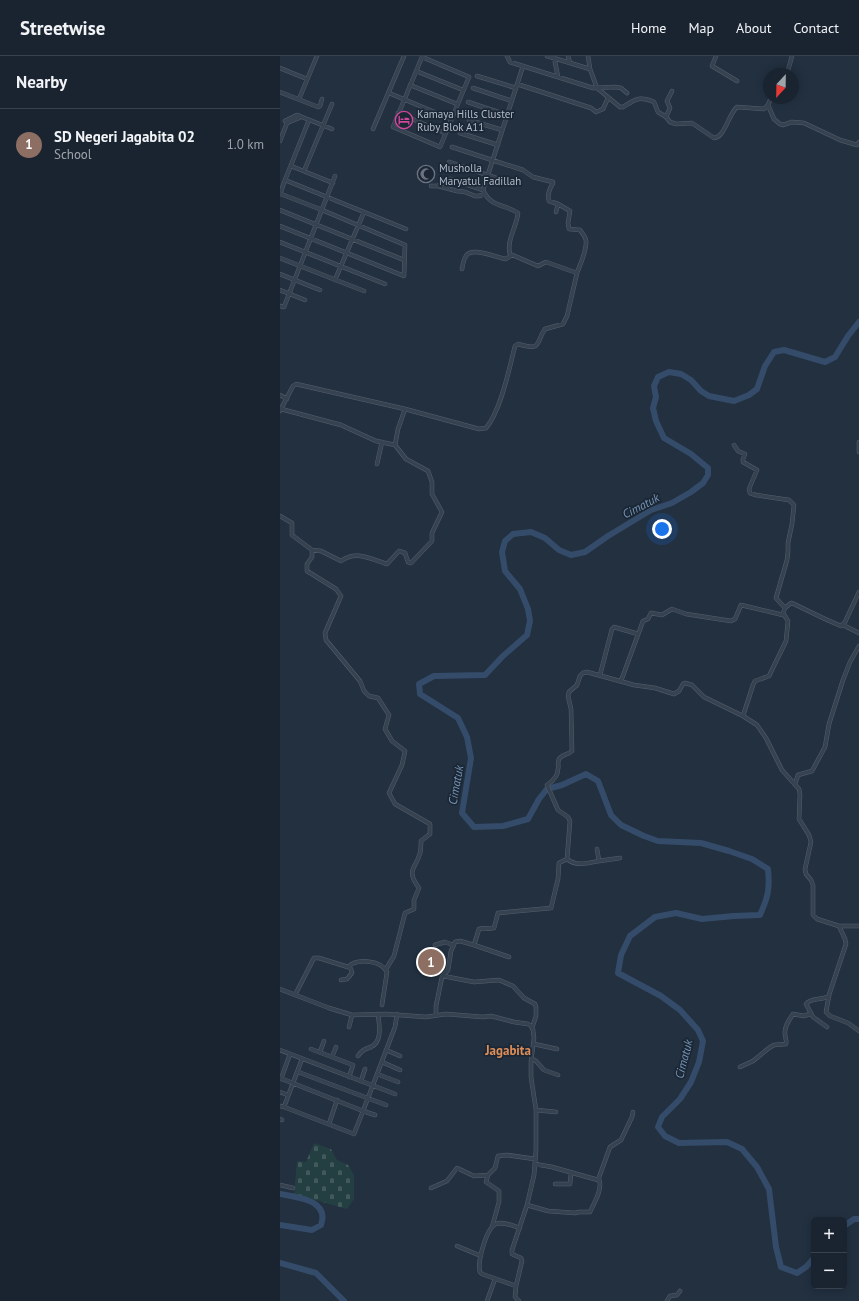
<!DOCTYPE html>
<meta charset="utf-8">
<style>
:root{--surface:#1a2430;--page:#27303c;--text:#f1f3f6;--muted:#9fa4ab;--line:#38414c;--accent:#b45309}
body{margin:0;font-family:"PT Sans",sans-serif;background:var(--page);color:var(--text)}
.controls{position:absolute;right:12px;bottom:12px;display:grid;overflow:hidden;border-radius:6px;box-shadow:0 2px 10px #0003}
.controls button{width:36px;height:36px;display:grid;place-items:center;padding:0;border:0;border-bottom:1px solid var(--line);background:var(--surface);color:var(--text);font:20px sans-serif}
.compass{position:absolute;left:483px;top:12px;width:36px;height:36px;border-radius:50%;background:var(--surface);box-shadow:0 2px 10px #0003;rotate:202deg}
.you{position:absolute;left:382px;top:473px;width:14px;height:14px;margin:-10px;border:3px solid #fff;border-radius:50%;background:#1a73e8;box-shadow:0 0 0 6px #1a73e833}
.badge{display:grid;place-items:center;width:26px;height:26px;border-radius:50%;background:var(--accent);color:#fff;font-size:13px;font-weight:700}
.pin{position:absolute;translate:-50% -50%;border:2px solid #fff;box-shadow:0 1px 4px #0006}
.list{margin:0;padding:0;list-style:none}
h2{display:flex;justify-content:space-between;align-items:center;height:52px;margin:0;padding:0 16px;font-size:17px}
h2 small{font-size:13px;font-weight:400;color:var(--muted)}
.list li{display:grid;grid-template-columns:26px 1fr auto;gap:12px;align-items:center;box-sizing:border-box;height:72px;padding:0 16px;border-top:1px solid var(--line)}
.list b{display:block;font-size:15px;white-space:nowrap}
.list p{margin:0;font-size:13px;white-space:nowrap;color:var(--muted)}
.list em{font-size:13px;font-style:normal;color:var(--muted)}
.map{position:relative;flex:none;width:579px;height:1245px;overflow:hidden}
header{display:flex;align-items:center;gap:24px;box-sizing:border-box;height:56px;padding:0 20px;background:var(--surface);border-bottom:1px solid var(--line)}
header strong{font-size:19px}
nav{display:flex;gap:22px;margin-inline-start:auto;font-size:14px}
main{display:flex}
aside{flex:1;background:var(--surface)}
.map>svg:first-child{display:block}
.cemetery{fill:url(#cemetery-stones)}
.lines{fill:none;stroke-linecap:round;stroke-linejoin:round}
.river{stroke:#344c69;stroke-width:6}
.minor-casing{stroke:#545f6e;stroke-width:4.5}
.minor{stroke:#364250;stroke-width:3.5}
.labels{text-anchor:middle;stroke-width:3.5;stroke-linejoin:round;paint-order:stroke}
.poi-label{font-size:11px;fill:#b2bccb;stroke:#1b2735;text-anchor:start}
.water-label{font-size:12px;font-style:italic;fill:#7794b5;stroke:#1b2735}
.quarter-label{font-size:13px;font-weight:bold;fill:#df8e59;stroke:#1b2735}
</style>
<header>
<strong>Streetwise</strong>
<nav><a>Home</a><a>Map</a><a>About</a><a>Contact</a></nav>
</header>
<main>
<aside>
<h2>Nearby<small></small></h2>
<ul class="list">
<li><span class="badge" style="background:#8d6e63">1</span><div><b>SD Negeri Jagabita 02</b><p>School</p></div><em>1.0 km</em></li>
</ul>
</aside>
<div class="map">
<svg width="579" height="1245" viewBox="0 0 579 1245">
<defs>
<pattern id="cemetery-stones" width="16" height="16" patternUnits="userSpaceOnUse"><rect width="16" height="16" fill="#243f41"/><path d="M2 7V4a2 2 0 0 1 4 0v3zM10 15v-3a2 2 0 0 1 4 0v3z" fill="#41595b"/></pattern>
</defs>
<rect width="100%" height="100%" fill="#223040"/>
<path class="cemetery" d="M34 1087 51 1093 57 1104 68 1109 74 1119V1143L67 1153 14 1138 17 1105 26 1106Z"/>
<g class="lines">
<path class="river" d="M0 1138C17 1141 50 1144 41 1169L32 1174 0 1169
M564 1170 574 1163H579
M534 1202 526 1211 517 1217 501 1211 496 1191 489 1133 477 1111 462 1093 447 1086 399 1087 385 1080 378 1071 382 1061 400 1043 411 1026 419 1006 423 985 418 974 400 954 381 940 338 917 341 899 350 880 375 861 396 857 422 863 454 860 480 859C488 841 490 833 488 813L472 803 449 795 421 787 378 785 364 780 341 769 331 759 318 725 306 718 282 729 267 733 259 743 248 763 223 770 194 771 182 757 191 702 187 681 178 662 140 638 139 628 154 620 205 619 223 600 247 579 250 565 248 553 240 533 225 515 222 496 225 485 233 478 251 476 265 482 279 494 291 499 305 496 328 480 371 454 392 447 411 436 423 427 428 419V412L411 398 384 382 376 365 373 352 376 341 374 330 378 321 389 316 401 318 411 324 421 335 429 340 454 345 469 339 477 333 485 310 494 296 504 294 545 306 555 301 568 280 579 266
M0 1207 36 1217 64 1245"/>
<defs>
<path id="minor" d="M227 0 230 6 313 32 335 31 341 32 347 37
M267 0 310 13
M288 0 290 7
M308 0 310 13 317 32 340 51H343C356 43 359 40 374 46L378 56 386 61 390 66 396 68 412 67 434 82C445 81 448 59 457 51L484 53 488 49 491 42
M436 0 432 10 457 25
M142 1 189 21 160 91 113 71Z
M274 1 278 21
M0 12 27 23
M136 15 183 34
M507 18 512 0
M197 20 236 32
M237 28 311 52 316 56 323 53 328 42
M130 29 177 48
M193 32 232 45
M0 36 38 51 40 50 42 43
M109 37 171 63
M19 43 37 0
M188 46 227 59
M488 49 494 63 500 68 503 69 512 66 524 67 560 84 577 89 579 86
M118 57 165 77
M386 61 390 52 387 45 392 35
M189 64 222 74
M5 65 17 59 52 73
M93 73 124 0
M180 77 218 89
M0 85 7 67 19 62 20 60
M172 91 243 114 253 121 273 126V127C270 132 267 140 269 145L278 148 276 156
M169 106 219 123
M11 110 53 127
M24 115 52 48
M5 124 29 64
M151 130H158L165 124 170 123 203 134
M158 130 177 135 185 136 195 140H199L205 138
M0 138 5 124 126 173
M278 148 290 155 288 167 289 173 300 174C302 177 306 181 306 185 307 194 300 209 297 217
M0 154 124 204
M0 170 124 220 125 189 42 154 1 138
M0 186 105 228
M0 202 84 235
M182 213C183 209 183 204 186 200 192 190 217 202 226 203L232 199
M0 218 40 234
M55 224 84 156
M0 234 25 244
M0 250 4 251 55 120
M0 339 7 343
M1 353 61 369 96 385 115 389 126 403 148 415 152 426V438L162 456 152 477V485L131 507 128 506 125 497 119 495 107 508C90 503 76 494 61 505L41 495 32 494
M0 355 13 330 16 328 125 353 199 373 206 372C221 354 229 313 235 290L238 288C262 295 255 288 265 273L283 268 287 260 297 217 266 206 258 210 230 198C226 185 237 170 238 157 225 148 211 152 203 134L243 10
M579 386V396
M115 389 118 373 125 353
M454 389 458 395 465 398 463 403V406L477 414 469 433 470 437 476 439 509 444 514 449 512 468 508 487V496L507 504 496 542 505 552
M97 408 102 386
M0 460 12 467V479L32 494V501L27 508V515L56 533 61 540 45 577 46 584 80 625 84 635 89 640 98 642 109 659 105 673 112 685 125 695 122 709 109 737 115 748 150 768V778L141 785C141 788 141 794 140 797 136 813 125 813 139 832L134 844V853L125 857 114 900 106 913
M563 569 579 577
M320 619 332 573 334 571 358 578
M341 625 363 565 368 563 371 557 382 559 392 553 406 558 451 565 455 563 461 549 503 559
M463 660 473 629 475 625 489 620 506 585 508 565 503 557 505 552 511 547 514 548 545 563 561 570 565 566 579 536
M515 728 518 719 532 715 545 691 549 668 563 624 570 606 579 590
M287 803C296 811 308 807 319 805L317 793
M319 805 340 802
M559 870 565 883 566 888 549 939 546 956 550 960 568 967 579 975
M155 889 165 886 173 889
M194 889 229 901
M163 920 194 926 219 924 233 930 244 942 255 948 256 951V960L252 972
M61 924 67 923 72 917 71 913 68 911
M0 933 49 952 72 959 106 958 146 961 166 958 203 961 211 960 234 966 248 968 251 970 253 974 254 982 251 1005V1021L256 1054V1094L254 1119 247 1149 232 1194V1198L241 1202 242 1205 236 1230 235 1241 239 1245
M15 939 34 902H39L68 911C77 902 101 904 107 916L102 949
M156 959V950L162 921 168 914 171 895 175 886 180 885 194 889 199 873C204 871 209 874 214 872L218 857 271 852 278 823 279 807 287 803 290 765 288 761 278 754 267 729C273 725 278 720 278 713 279 710 277 707 279 703 282 698 288 699 292 695L291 653 288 640 289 636 297 629 300 620 303 617 307 616 354 629 375 632 394 638 399 635 403 628 405 627 412 629 424 641 463 660 477 669 486 682 502 714 519 733 520 738 519 763 529 779 531 786 525 813 526 818 531 824 533 829V859L537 863 559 870H579
M69 971 72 959
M547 971 533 961 526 948C532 941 541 945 549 940
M254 988 277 993
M31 993 73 1009 69 1021
M0 994 115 1038
M106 994 120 1000
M40 996 44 985
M78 1000C82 994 85 993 91 991 103 985 99 968 98 958
M52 1001 56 991
M252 1003 256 1005 264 1014 278 1019
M102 1006 120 1014
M460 1011 473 1005 489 992 494 989 506 988C507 984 505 982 505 978 504 971 509 964 513 958L524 960 530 958
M18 1016 106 1049
M97 1018 118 1026
M0 1022 83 1055 115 971 117 958
M1 1023 10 998
M81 1025 85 1013
M0 1036 8 1039
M0 1050 4 1051 22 1003
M4 1051 74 1078 83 1055 95 1059
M256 1054 276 1056
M0 1063 2 1064
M49 1068 57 1044
M255 1108 272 1111 318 1124 330 1091 341 1084 352 1061 353 1056
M275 1128H290L291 1117
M0 1129 13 1132
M151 1132 167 1125 177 1112 194 1120 208 1119
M247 1149 268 1155 295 1157 299 1156H310C314 1147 323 1133 319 1123
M212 1171 219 1146V1135L206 1126 208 1119 215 1112 218 1100 227 1099 255 1103
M177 1190 201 1200
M236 1230 202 1218 200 1216C197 1207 206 1172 216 1168 223 1165 233 1170 240 1172
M207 1245 215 1223
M387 1245 390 1240 397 1239 400 1235"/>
</defs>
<use href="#minor" class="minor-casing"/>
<use href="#minor" class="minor"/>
</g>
<defs>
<symbol id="hotel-ring" viewBox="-11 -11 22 22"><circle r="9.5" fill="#1b2735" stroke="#d1479c" stroke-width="1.5"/><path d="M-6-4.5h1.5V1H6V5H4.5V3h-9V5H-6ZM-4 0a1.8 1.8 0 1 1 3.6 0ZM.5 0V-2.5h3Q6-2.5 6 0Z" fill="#d1479c"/></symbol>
<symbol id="mosque-ring" viewBox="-11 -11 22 22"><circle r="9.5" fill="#1b2735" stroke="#6b7280" stroke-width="1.5"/><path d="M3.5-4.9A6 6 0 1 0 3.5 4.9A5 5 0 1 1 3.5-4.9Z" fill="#6b7280"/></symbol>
</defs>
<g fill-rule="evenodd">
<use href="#hotel-ring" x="114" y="54" width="20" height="20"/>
<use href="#mosque-ring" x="136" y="108" width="20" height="20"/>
</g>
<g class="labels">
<g class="poi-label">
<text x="137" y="62">Kamaya Hills Cluster<tspan x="137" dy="13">Ruby Blok A11</tspan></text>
<text x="159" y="116">Musholla<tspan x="159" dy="13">Maryatul Fadillah</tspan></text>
</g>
<g class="water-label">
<text transform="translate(361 450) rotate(-28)" y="4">Cimatuk</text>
<text transform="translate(176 729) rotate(-80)" y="4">Cimatuk</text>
<text transform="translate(404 1003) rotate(-76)" y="4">Cimatuk</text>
</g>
<g class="quarter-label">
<text x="228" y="999">Jagabita</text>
</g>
</g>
</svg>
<div class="controls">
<button>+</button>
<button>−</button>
</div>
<svg class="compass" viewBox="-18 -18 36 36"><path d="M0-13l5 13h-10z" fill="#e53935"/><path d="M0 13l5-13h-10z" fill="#9fa4ab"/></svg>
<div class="you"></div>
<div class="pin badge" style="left:151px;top:906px;background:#8d6e63">1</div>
</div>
</main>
